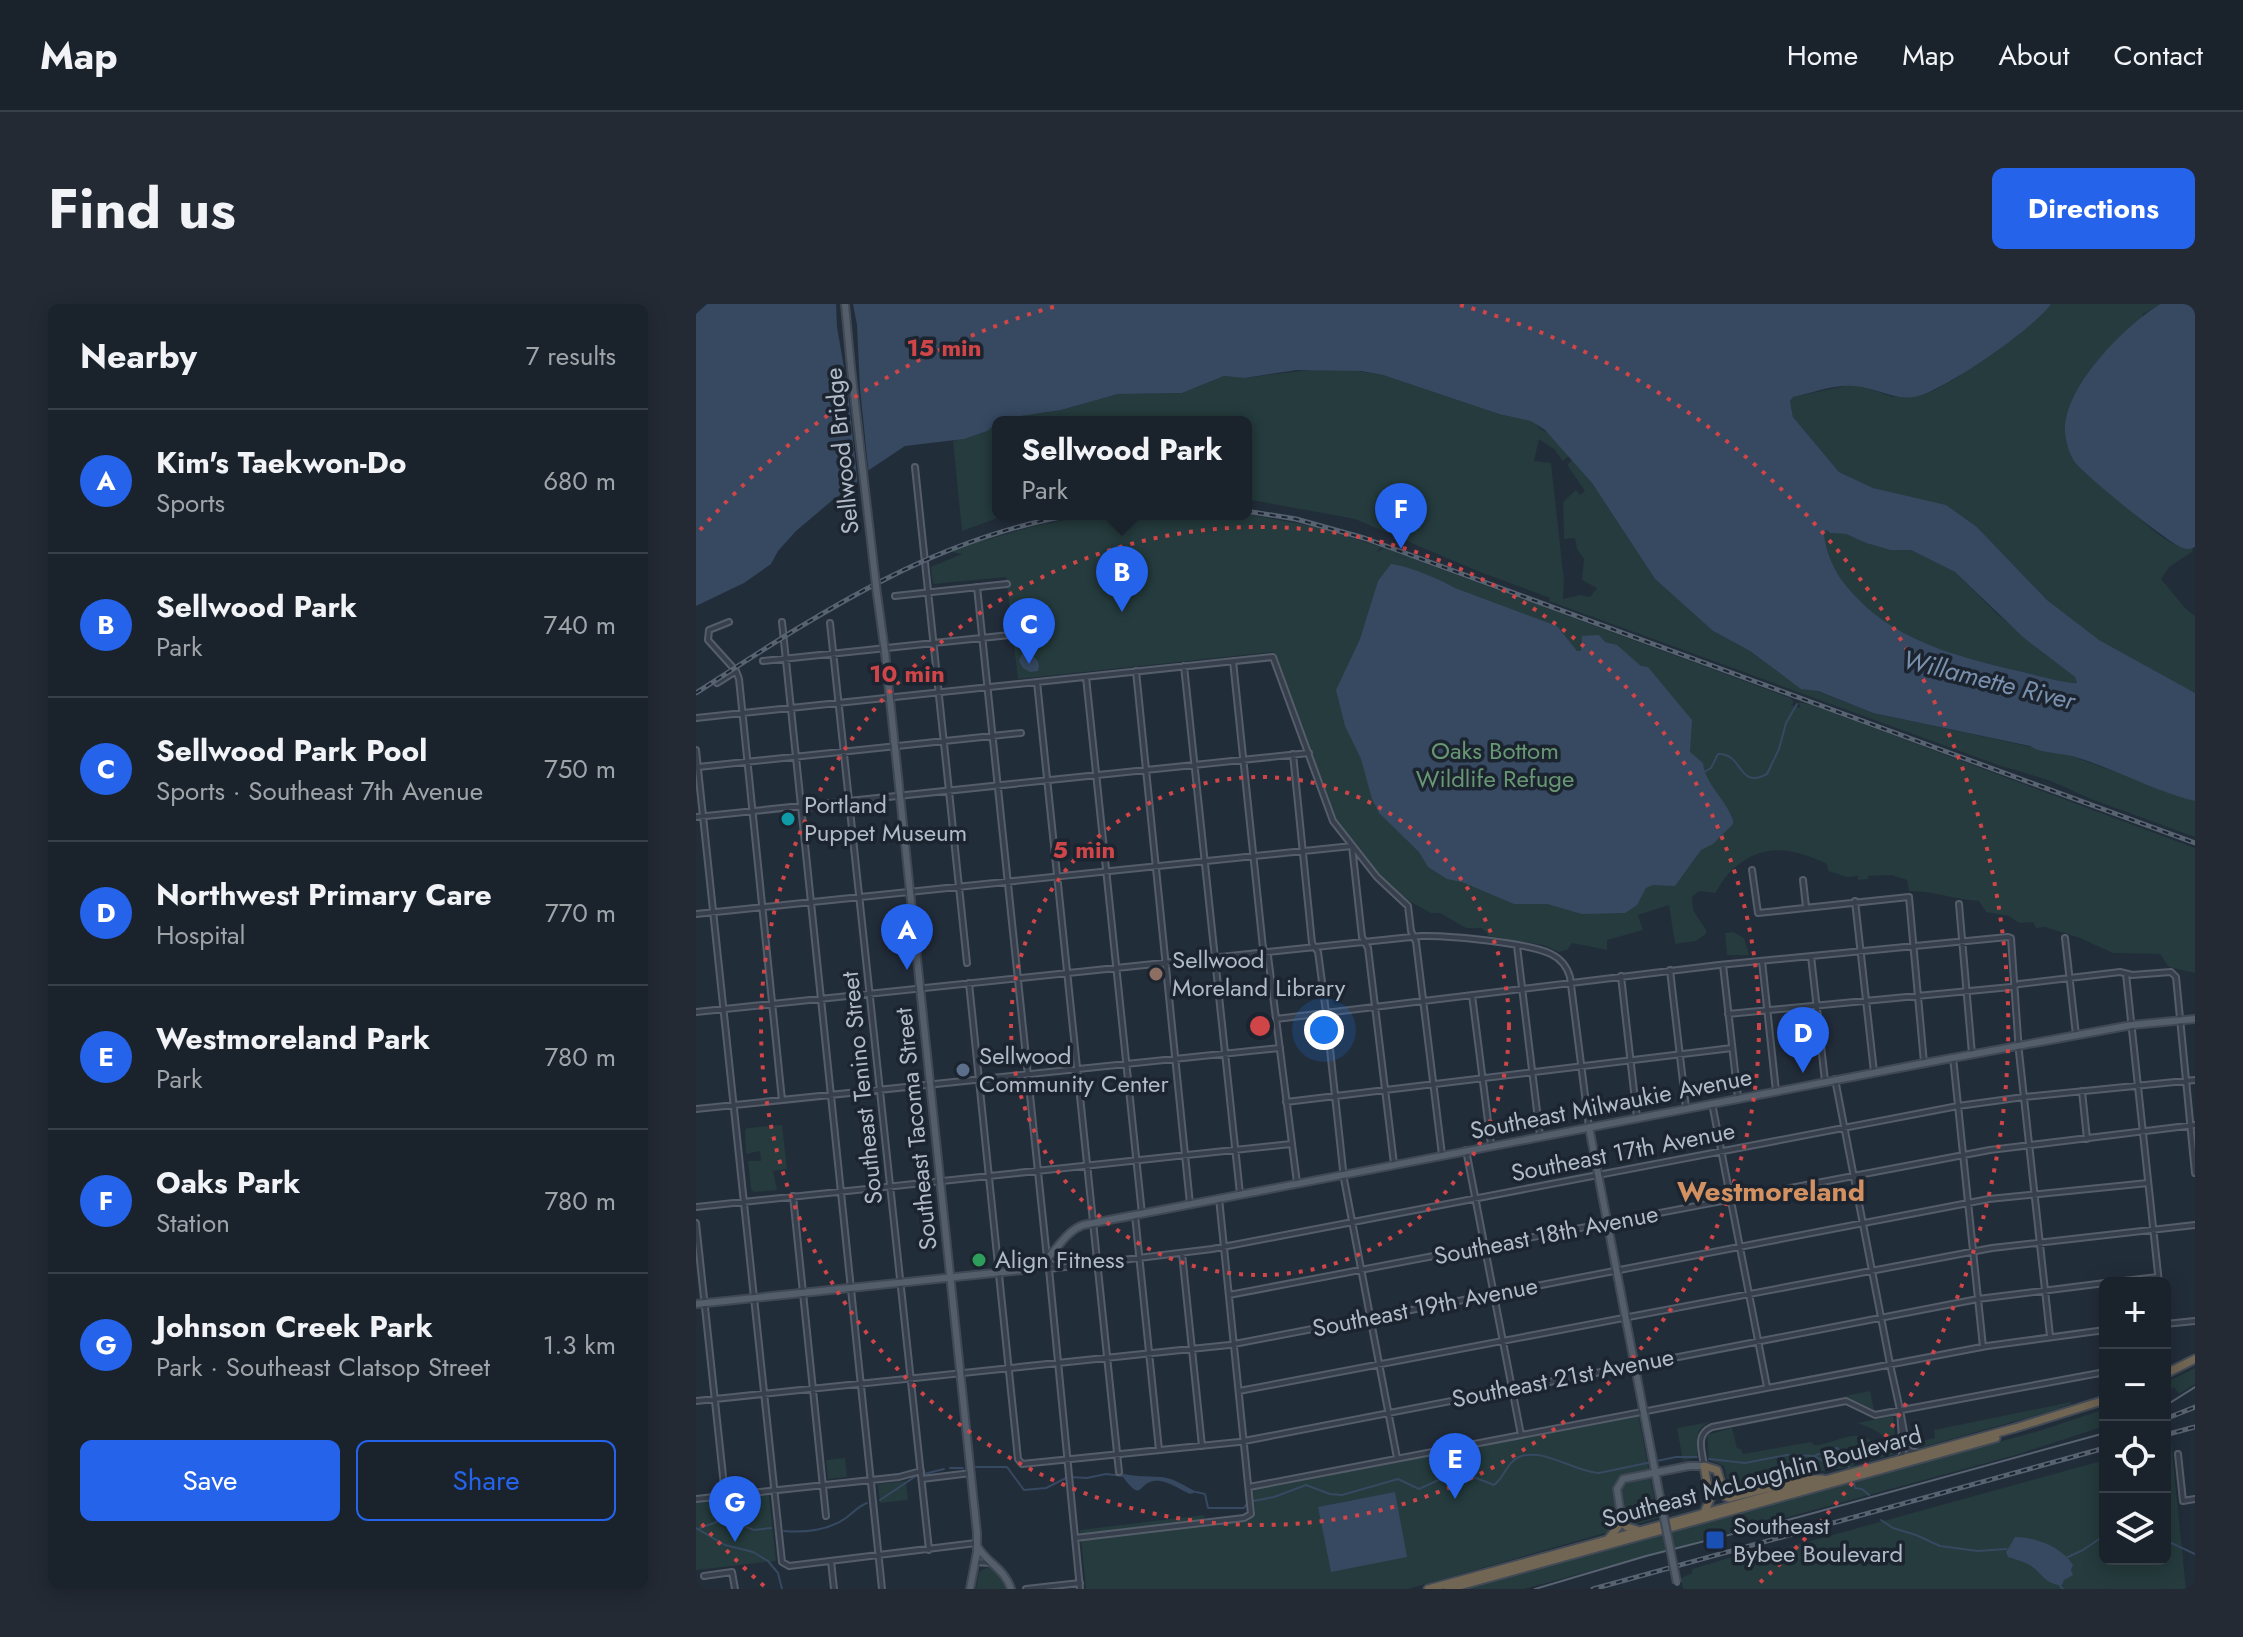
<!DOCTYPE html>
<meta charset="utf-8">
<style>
:root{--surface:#1a222c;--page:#232a34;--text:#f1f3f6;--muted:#9fa4a9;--line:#383f48;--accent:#2563eb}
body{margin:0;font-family:Jost,sans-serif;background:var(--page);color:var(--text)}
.controls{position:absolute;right:24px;bottom:24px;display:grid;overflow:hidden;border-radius:12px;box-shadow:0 4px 20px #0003}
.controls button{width:72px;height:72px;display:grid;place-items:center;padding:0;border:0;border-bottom:2px solid var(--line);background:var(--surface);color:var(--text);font:40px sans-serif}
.you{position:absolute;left:628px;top:726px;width:28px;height:28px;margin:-20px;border:6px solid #fff;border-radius:50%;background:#1a73e8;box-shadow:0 0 0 12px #1a73e833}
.badge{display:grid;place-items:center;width:52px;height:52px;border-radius:50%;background:var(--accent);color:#fff;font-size:26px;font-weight:700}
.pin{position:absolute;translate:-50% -66px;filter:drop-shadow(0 2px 4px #0008)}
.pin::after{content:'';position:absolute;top:42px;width:28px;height:24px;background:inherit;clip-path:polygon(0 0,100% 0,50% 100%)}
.popup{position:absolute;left:296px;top:112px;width:260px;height:104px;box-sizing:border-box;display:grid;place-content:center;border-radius:12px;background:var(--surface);filter:drop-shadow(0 2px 6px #0005);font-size:26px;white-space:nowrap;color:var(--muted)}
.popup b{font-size:30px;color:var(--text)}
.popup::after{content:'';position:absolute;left:50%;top:100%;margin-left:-16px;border:16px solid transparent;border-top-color:var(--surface)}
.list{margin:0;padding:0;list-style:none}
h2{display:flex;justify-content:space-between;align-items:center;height:104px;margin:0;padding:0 32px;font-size:34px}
h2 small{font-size:26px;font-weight:400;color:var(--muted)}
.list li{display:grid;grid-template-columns:52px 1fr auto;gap:24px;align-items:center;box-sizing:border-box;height:144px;padding:0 32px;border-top:2px solid var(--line)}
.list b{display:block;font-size:30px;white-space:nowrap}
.list p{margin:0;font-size:26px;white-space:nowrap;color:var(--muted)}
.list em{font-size:26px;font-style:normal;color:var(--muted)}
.actions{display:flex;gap:16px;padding:24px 32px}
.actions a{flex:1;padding:18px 0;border:2px solid var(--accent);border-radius:12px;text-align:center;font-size:28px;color:var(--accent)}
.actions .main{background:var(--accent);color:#fff}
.icon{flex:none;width:44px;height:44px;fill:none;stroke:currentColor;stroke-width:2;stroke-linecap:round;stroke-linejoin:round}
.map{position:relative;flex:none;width:1499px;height:1285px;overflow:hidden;border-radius:12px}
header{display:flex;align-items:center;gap:48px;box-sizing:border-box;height:112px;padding:0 40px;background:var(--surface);border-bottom:2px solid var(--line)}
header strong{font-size:38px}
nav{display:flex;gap:44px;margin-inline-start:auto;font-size:28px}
.intro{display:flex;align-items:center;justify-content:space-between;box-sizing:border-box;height:192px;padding:0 48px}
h1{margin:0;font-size:56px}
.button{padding:20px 36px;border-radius:12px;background:var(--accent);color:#fff;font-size:28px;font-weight:700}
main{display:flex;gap:48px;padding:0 48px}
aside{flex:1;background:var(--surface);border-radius:12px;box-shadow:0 4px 20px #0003}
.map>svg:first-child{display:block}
.green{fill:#253b3d}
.water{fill:#364961;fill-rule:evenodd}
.pier{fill:#222d3a}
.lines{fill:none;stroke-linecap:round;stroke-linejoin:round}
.stream{stroke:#364961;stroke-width:2}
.minor-casing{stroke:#545d69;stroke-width:8}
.major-casing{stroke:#3f4854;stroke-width:10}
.highway-casing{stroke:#414a56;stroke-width:11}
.minor{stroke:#363f4b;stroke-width:4}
.major{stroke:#545e6b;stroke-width:6}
.highway{stroke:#716553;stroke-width:7}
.tram{stroke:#586372;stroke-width:2}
.rail-casing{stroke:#586372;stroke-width:5}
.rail{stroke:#1b242f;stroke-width:2;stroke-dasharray:6;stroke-linecap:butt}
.major-bridge-casing{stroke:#3f4854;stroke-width:10;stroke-linecap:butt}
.major-bridge{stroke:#545e6b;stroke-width:6}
.ring{fill:none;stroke:#cf4548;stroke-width:4;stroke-dasharray:4 8}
.culture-dot{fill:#0f9aa8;stroke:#1b242f;stroke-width:3}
.education-dot{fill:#8d6e63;stroke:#1b242f;stroke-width:3}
.service-dot{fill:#5c6f8a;stroke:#1b242f;stroke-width:3}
.leisure-dot{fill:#2e9e5b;stroke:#1b242f;stroke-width:3}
.transit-dot{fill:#1a4fb4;stroke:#1b242f;stroke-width:3}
.labels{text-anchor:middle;stroke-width:7;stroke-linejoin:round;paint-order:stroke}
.street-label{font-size:24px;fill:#b1bac7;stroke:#1b242f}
.park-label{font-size:24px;fill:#689773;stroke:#1b242f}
.poi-label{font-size:24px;fill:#b1bac7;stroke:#1b242f;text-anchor:start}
.water-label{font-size:26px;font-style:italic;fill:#7991ae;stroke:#1b242f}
.quarter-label{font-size:28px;font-weight:bold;fill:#d39060;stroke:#1b242f}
.centre{fill:#cf4548;stroke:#1b242f;stroke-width:4}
.ring-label{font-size:24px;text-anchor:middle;font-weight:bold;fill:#cf4548;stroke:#1b242f;stroke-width:7;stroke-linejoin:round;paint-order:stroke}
</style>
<header>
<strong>Map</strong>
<nav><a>Home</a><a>Map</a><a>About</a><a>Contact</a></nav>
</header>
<div class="intro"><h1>Find us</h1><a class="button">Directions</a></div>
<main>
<aside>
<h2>Nearby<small>7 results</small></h2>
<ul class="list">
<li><span class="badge">A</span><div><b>Kim's Taekwon-Do</b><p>Sports</p></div><em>680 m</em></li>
<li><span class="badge">B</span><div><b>Sellwood Park</b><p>Park</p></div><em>740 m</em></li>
<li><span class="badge">C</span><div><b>Sellwood Park Pool</b><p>Sports · Southeast 7th Avenue</p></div><em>750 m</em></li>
<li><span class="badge">D</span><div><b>Northwest Primary Care</b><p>Hospital</p></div><em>770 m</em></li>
<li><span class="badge">E</span><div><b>Westmoreland Park</b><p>Park</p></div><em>780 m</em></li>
<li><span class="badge">F</span><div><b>Oaks Park</b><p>Station</p></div><em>780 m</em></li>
<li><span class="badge">G</span><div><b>Johnson Creek Park</b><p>Park · Southeast Clatsop Street</p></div><em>1.3 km</em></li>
</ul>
<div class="actions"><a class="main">Save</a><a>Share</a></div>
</aside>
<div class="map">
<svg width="1499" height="1285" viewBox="0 0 1499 1285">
<rect width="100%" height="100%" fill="#222d3a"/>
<path class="green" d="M1355 0H1464L1447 10 1430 202C1448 217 1473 246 1497 244L1496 248 1473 263 1465 275 1490 305 1499 312V389L1403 337 1351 296 1281 223 1250 202 1177 184 1143 168 1097 113 1094 96 1097 93 1153 81 1170 83 1196 93 1237 87 1257 76 1343 14Z
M613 66H654L687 71 803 110 837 117 844 125 854 130 873 152 867 157 858 145 843 135 838 157 855 159 868 277 867 295 884 291 894 293 901 284 886 276 888 255 881 245 879 234 868 235 867 198 880 186 884 191 889 187 871 161 876 156 896 179 959 275 1017 327 1054 347 1095 377 1177 409 1373 451 1499 497V533L1395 495 1355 477 1302 461 853 297 854 294 784 268 659 215 550 195V118H306L319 113 365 106 422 90 486 89 528 72 548 74Z
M302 120V210H313L266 227 257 137 279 131Z
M401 210H426L418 214 439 210H550L621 223 685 243 680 249 688 244 1094 394 1098 398 1095 401 1105 404 1102 398 1116 401 1499 544V669L1473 663 1464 650 1417 649 1384 634 1349 623 1340 624 1337 618 1323 619 1313 612 1290 608 1283 597C1259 596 1237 586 1213 587L1211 576 1195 571 1172 572V575L1162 576V572L1151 573 1132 567 1131 560C1095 543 1065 538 1034 568 1029 573 1024 582 1019 589L1003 587 996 593 997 606 1010 626V630L1000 637 979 640 973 601 942 611 947 626 911 636V646L876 639 871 646 863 648 847 641 793 632 786 624H770L744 609H735L713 597 684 572 640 516 580 350 577 348 322 375 310 273 237 280 235 263 266 250 252 247 338 222Z
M1131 226 1134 229 1150 230 1170 239 1194 246H1215L1259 268 1301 310 1379 373 1381 379C1363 378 1345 372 1327 368 1262 353 1196 338 1152 284 1139 269 1129 248 1128 228Z
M1037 628 1048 634 1053 651H1031L1029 629Z
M86 821 91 865 77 867 81 886 58 888 55 885 52 857H65L64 847 50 850 49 826 51 824Z
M1499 1064V1080L1483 1090 1478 1083 1469 1089V1079Z
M1174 1087 1178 1106 1149 1092Z
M1375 1098V1100L1352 1108 1216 1146 1214 1140 1239 1134 1238 1126Z
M1409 1105V1122L1323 1150 828 1285H766L1343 1127Z
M942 1110 962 1214 712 1285H390L384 1226 508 1211 510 1221 553 1216 559 1209 557 1185Z
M1197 1112 1201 1150 1159 1160 1156 1163 1112 1169 1035 1190 1028 1162 1013 1156 1011 1131 1036 1124 1041 1144 1045 1145 1047 1150 1115 1138 1118 1141C1138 1141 1155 1124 1174 1136 1179 1139 1183 1145 1187 1149L1194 1143C1188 1128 1175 1124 1161 1119Z
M1014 1118C996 1126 1003 1138 1001 1153L987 1157 981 1124Z
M1475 1138 1490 1285H987L985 1274 996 1269V1265L1043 1251 1046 1256 1409 1156V1255H1469V1140Z
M149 1154 151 1173 132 1175 130 1156Z
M210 1177 212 1196 184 1199 182 1180Z
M73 1191 80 1257 0 1266V1199Z
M292 1263 304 1271 311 1285H280L283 1268Z"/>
<path class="water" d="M11 0H1355C1340 23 1246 89 1218 93 1196 96 1179 83 1158 82 1139 80 1116 89 1097 93L1094 97 1097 113 1143 168 1177 184 1250 201 1281 223 1351 296 1403 336 1499 389V497C1457 487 1418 464 1376 452 1363 449 1345 449 1334 442L1177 409 1122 387 1105 385 1054 347 1017 327 959 275 896 179 849 126 835 117 803 110 687 71 665 67 601 66 548 74 528 72 486 89 422 90 365 106 319 113 302 118 291 127 268 135 209 142 173 166 153 186 139 194 100 227 82 247 75 260 48 279 0 302V10ZM1131 226 1134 229 1150 230 1170 239 1194 246H1215L1259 268 1328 334 1379 373 1381 379C1363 378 1345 372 1327 368 1262 353 1196 337 1152 284 1139 269 1129 248 1128 228Z
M1464 0H1499V243C1494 245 1493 246 1487 244 1473 240 1387 170 1378 157 1373 149 1370 138 1369 128 1367 83 1429 22 1464 0Z
M695 260C713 262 743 275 759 284L861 322 881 347H885L886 332 903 331 909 338 921 341 945 362 952 363 996 416 994 448 1007 459C1009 480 1029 494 1037 516V520L1017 540 1005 546 979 582 957 581 950 584 941 601 929 609 886 610 851 600H818L766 578 751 575 732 563 723 548 683 509 676 495 665 455 649 422 640 386 664 335 682 277Z
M326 350C336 349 346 356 342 367L334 368 327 364 323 357Z
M424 1169C439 1173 450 1172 465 1173 478 1174 490 1183 501 1188L494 1190C485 1186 474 1178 464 1177 439 1174 450 1205 424 1169Z
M699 1188 711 1253 635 1268 622 1203Z
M1319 1233C1340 1233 1366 1243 1377 1261L1375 1266 1377 1271 1368 1276 1366 1281C1352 1281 1348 1273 1338 1264 1331 1258 1321 1256 1312 1253L1310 1248Z"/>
<path class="pier" d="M140 0H157L161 21 164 85 173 172 162 183 152 87 141 23Z"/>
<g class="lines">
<path class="stream" d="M1008 468 1015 464 1022 450C1048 449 1041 486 1071 470L1083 445 1090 419 1101 400
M1120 1151 1141 1144 1147 1149 1149 1156
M1013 1155 1049 1159 1091 1151 1118 1152 1129 1158 1149 1157 1153 1163
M280 1163H311L328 1186 350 1184 372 1173 391 1174 410 1170 427 1172
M254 1164H267
M1158 1179 1159 1184 1166 1185 1173 1191
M500 1188 509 1190 512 1204H548L552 1198 578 1193 610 1181 634 1190 646 1191 702 1175 723 1185 762 1167 798 1181C808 1174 811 1158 823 1153 848 1143 878 1168 903 1169L980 1153H1001
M184 1196 220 1172 248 1165
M1185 1216 1197 1224 1220 1231 1244 1242 1282 1247 1310 1245
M0 1224 29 1241 57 1248 72 1257 82 1269 86 1285
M4 1224 29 1215 58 1226 75 1224
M88 1227C109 1229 133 1226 150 1214 158 1208 161 1203 171 1199
M1469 1236 1499 1250
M1372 1253 1387 1246 1409 1231
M1364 1282 1367 1285"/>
<defs>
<path id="minor" d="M219 163 271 659
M281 283 351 954 355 960 363 962
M199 292 311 280
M33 318 13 326 12 336 40 367 43 375 86 796
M86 318 186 1285
M134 319 233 1246
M67 357 314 331
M537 357 567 644 572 652 601 879
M488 362 544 890
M440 367 494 900
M390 373 446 910
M341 378 423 1168
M21 379 40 367
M0 414 577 353 637 517 681 573 712 602 715 627 720 638 746 851
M0 446 86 1258 93 1262 280 1239
M597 450 616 639 622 648 630 708 648 875 701 1154
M2 463 325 429
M0 513 613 449
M1056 566 1062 609 1213 593 1228 759
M1107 576 1110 603
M1159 597 1178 768
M1263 600 1276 750
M0 610 656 542 666 633 672 644 698 860
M1369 634 1380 731
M821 642 844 832
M1115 652 1129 777
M1066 657 1080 787
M1027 661 1042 794
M974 666 990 804
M1430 670 1463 979
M925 672 941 814
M273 679 322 1155 326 1160 543 1138 1282 995 1409 979
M776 691 795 841
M0 708 725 632C751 631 833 639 855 650 865 655 871 662 874 673L893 823
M1032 710 1315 683 1323 680 1424 668 1436 671 1475 668 1480 673 1499 869
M580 715 1023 661 1312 633 1315 634 1323 748 1354 1032
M1257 753 1287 1043
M1139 775 1194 1060C1200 1089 1207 1114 1210 1143L1214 1147 1223 1149
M1386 787 1391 835
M590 798 1036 744
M1016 799 1071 1083
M0 805 584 744
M770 846 825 1131
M97 892 130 1212
M0 903 595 840
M439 911 463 1146
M0 919 29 1191
M486 949 506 1142
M346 960 353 965 516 945 1262 802 1328 793 1499 776
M353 965 384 1285
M1410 979 1462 973
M533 991 1294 846 1499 821
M1469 1020 1499 1017
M1469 1034V1054
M543 1087 1296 944 1499 921
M0 1097 533 1041 1293 895 1452 879
M1204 1106 1207 1148 1204 1155
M1482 1150 1487 1197 1499 1195
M1008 1162C1006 1146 999 1130 1016 1123L1150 1097 1179 1111 1409 1068
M226 1175 275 1169
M553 1183 1291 1042 1409 1026
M0 1195 203 1173 225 1167
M379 1234 548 1214 555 1210 523 894
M135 1257 138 1285
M279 1258 295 1259
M8 1272 36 1268 39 1285
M330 1285 384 1279"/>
<path id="major" d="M149 0 155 64
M181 290 189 348 281 1229V1248L274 1285
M893 823 967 1209
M0 1000 336 965C358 956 365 929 387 921L1229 759 1436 721 1499 715
M926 1218 921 1185 927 1175 993 1162H1008
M281 1242C292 1260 309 1265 315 1285"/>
<path id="highway" d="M1469 1070 1499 1055
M1008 1209 1014 1195 1008 1162 1021 1166 1029 1192 1033 1194 1108 1175H1127
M913 1234 926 1218 931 1223 941 1226
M732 1285 1319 1124 1409 1096
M752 1285 1300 1134"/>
</defs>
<use href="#minor" class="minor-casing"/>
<use href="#major" class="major-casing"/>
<use href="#highway" class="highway-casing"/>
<use href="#minor" class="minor"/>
<use href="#major" class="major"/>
<use href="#highway" class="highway"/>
<path class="tram" d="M1469 1102 1499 1083
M839 1285 950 1252 1103 1213 1409 1129"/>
<defs>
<path id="rail" d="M550 207 600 215 668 234 1499 539
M0 389C121 311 235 234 381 210
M1469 1115 1499 1103
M1469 1131 1499 1123
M897 1285 1409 1144"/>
</defs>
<use href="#rail" class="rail-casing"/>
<use href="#rail" class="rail"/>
<defs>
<path id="major-bridge" d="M155 64 181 290
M967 1209 981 1279"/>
</defs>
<use href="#major-bridge" class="major-bridge-casing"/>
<use href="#major-bridge" class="major-bridge"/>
</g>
<g class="ring">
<circle cx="564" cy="722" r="249"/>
<circle cx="564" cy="722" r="499"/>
<path d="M68 1282A748 748 0 0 1 4 1218M4 226A748 748 0 0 1 364 1M764 1A748 748 0 0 1 1060 1282"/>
</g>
<circle class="culture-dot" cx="92" cy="515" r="8"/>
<circle class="education-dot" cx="460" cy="670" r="8"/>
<circle class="service-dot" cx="267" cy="766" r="8"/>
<circle class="leisure-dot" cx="283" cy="956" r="8"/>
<rect class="transit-dot" x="1009" y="1226" width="20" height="20" rx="4"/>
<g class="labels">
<g class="street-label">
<text transform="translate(146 147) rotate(-96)" y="8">Sellwood Bridge</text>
<text transform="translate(166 784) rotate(-96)" y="8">Southeast Tenino Street</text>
<text transform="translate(915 800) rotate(-11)" y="8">Southeast Milwaukie Avenue</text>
<text transform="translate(220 825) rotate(-96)" y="8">Southeast Tacoma Street</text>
<text transform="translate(927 848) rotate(-11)" y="8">Southeast 17th Avenue</text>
<text transform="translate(850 931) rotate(-11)" y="8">Southeast 18th Avenue</text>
<text transform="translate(729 1003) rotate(-11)" y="8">Southeast 19th Avenue</text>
<text transform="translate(867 1074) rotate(-11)" y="8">Southeast 21st Avenue</text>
<text transform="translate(1066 1173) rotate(-15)" y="8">Southeast McLoughlin Boulevard</text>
</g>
<g class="park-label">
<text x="799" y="455">Oaks Bottom<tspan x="799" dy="28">Wildlife Refuge</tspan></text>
</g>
<g class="poi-label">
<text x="108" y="509">Portland<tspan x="108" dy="28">Puppet Museum</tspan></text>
<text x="476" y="664">Sellwood<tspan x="476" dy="28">Moreland Library</tspan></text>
<text x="283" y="760">Sellwood<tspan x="283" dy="28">Community Center</tspan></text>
<text x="299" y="964">Align Fitness</text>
<text x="1037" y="1230">Southeast<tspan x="1037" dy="28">Bybee Boulevard</tspan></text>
</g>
<g class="water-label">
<text transform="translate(1293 376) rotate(14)" y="9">Willamette River</text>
</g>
<g class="quarter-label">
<text x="1075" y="897">Westmoreland</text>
</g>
</g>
<circle cx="564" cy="722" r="12" class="centre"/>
<g class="ring-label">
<text x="248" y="52">15 min</text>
<text x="211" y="378">10 min</text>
<text x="388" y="554">5 min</text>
</g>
</svg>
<div class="controls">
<button>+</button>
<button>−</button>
<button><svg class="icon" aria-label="locate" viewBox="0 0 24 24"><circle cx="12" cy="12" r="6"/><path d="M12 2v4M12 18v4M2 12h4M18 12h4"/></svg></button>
<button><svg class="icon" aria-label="layers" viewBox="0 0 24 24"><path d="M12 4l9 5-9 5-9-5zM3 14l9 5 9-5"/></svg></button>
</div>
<div class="you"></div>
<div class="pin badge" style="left:211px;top:666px">A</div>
<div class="pin badge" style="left:426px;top:308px">B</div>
<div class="popup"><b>Sellwood Park</b>Park</div>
<div class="pin badge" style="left:333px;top:360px">C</div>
<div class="pin badge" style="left:1107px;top:769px">D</div>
<div class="pin badge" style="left:759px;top:1195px">E</div>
<div class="pin badge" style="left:705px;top:245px">F</div>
<div class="pin badge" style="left:39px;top:1238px">G</div>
</div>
</main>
